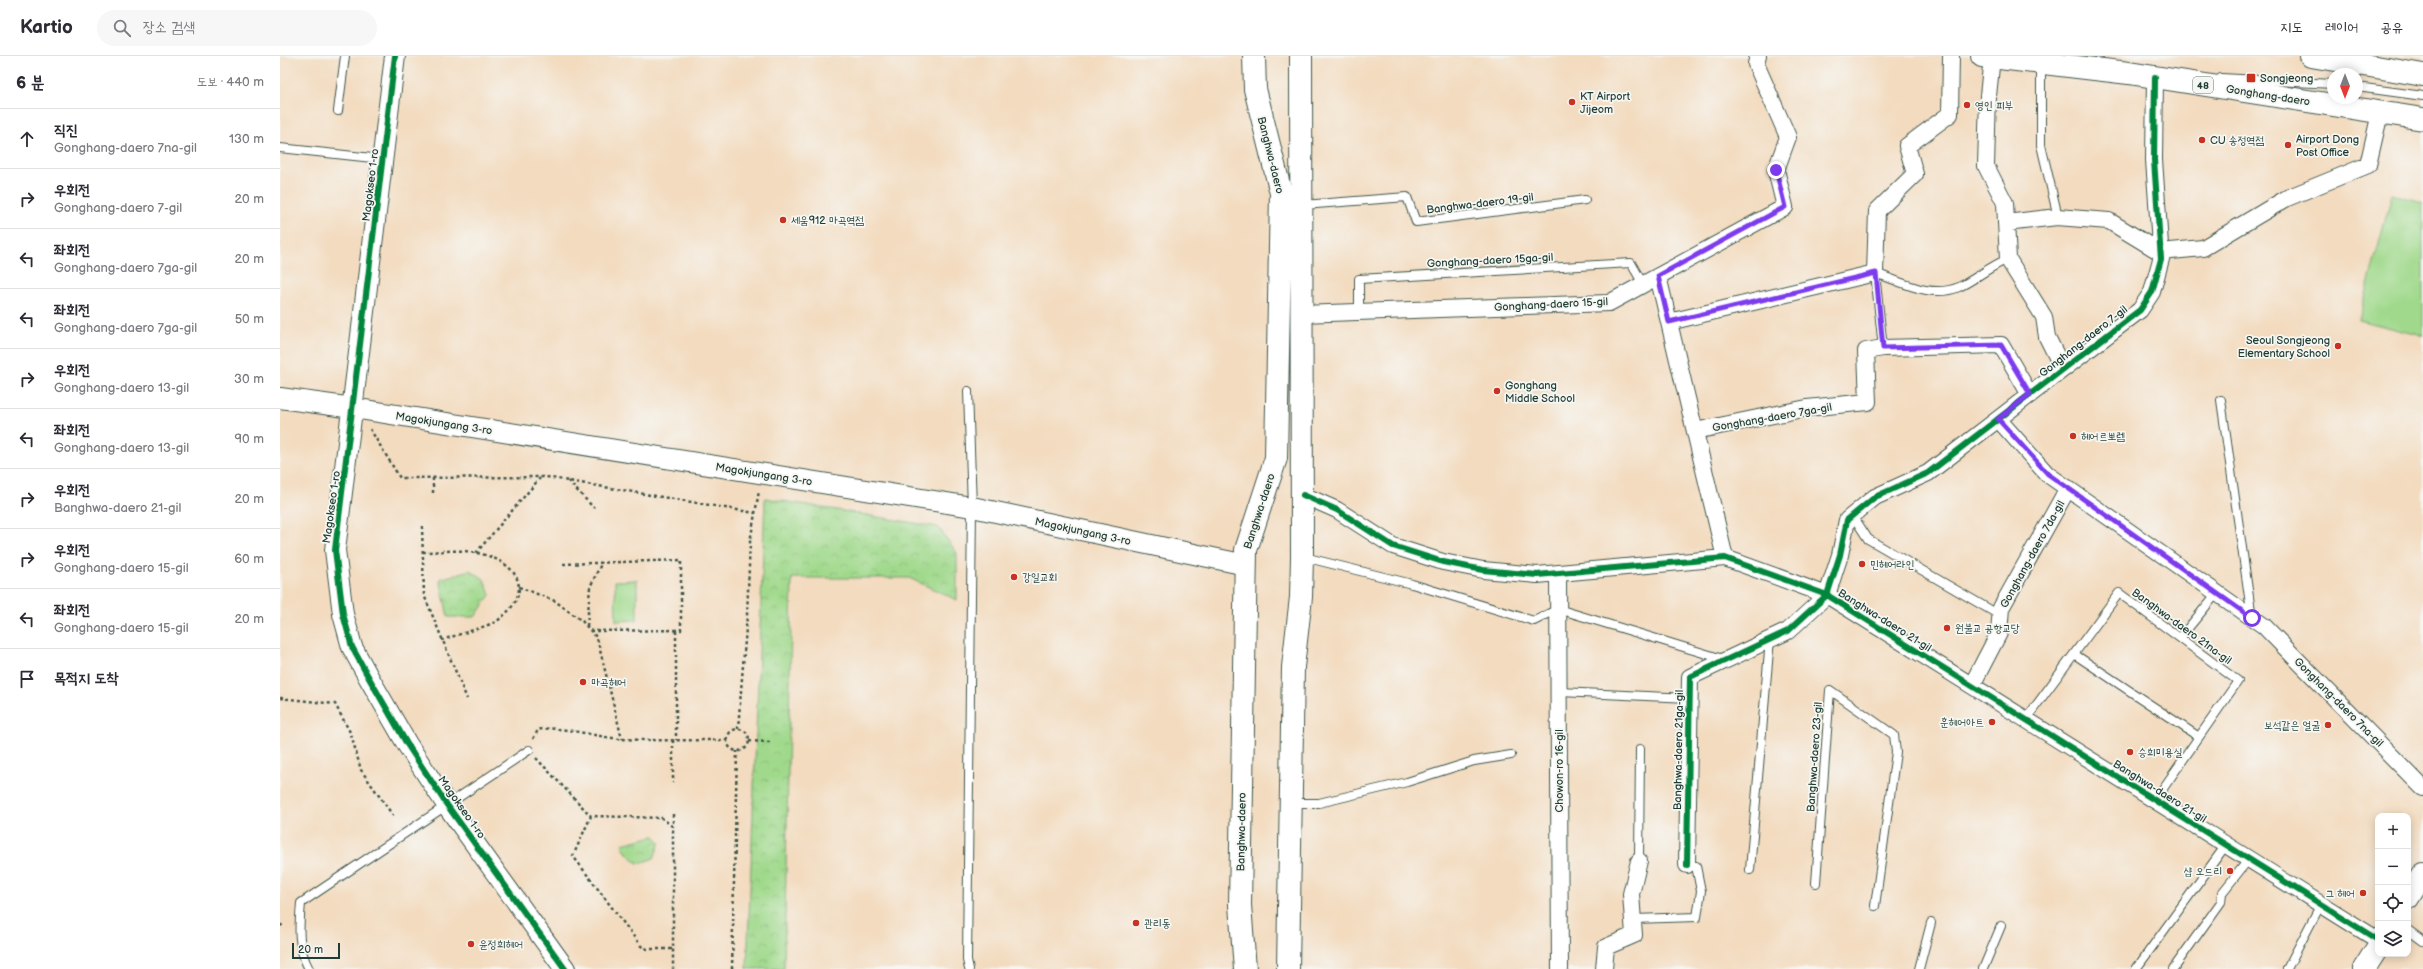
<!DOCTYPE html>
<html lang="ko">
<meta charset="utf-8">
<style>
:root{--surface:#fff;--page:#f7f7f7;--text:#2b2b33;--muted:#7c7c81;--line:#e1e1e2}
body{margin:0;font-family:"Balsamiq Sans","Poor Story",sans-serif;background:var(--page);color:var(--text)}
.controls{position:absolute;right:12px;bottom:12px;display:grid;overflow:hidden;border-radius:8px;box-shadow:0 2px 10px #0003}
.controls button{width:36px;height:36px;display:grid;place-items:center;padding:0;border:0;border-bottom:1px solid var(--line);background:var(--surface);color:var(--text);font:20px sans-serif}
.compass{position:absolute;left:2047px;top:12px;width:36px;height:36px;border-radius:50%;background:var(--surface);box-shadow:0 2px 10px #0003;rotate:180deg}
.scale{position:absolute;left:12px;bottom:10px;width:48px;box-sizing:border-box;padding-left:4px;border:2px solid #1f3d34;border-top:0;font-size:11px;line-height:14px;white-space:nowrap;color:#1f3d34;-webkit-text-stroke:3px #f6f6f2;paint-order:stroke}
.stop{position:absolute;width:12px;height:12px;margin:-9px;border:3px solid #7c3aed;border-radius:50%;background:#fff}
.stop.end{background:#7c3aed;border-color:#fff;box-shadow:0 1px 4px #0008}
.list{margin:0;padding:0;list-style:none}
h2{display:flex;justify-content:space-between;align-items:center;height:52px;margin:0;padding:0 16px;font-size:17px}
h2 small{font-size:13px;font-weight:400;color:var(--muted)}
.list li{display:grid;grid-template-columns:26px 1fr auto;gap:12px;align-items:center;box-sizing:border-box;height:60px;padding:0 16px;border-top:1px solid var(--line)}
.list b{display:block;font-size:15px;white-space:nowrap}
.list p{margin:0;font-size:13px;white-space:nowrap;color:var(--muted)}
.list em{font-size:13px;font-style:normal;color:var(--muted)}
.icon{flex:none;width:22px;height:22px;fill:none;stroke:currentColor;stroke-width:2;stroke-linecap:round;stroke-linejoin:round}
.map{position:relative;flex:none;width:2143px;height:913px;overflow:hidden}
header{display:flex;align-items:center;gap:24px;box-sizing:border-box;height:56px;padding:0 20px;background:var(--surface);border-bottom:1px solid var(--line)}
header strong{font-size:19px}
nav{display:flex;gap:22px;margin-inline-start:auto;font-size:14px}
.search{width:280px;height:36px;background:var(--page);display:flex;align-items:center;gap:10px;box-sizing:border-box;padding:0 14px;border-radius:22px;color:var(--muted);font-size:15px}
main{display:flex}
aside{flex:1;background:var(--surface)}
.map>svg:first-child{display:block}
.park{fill:url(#park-crowns);stroke:#608b60}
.pitch{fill:#a0d98c;stroke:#608b60}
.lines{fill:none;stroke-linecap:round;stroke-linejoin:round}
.service-casing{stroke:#3f5549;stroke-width:10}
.minor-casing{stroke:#3f5549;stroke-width:18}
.tertiary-casing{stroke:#3f5549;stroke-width:22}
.secondary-casing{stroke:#3f5549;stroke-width:24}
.primary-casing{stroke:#3f5549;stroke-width:24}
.path{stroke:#3f5549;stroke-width:2.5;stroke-dasharray:3 3;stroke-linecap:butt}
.service{stroke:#fff;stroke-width:8}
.minor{stroke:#fff;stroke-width:16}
.tertiary{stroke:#fff;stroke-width:20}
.secondary{stroke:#fff;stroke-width:22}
.primary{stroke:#fff;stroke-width:22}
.cycleway-casing{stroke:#f6f6f2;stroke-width:8}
.cycleway{stroke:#00873e;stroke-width:6}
.route{stroke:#7c3aed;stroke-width:5}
.poi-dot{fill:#c8321e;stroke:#f6f6f2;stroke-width:1.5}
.labels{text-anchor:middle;stroke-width:3.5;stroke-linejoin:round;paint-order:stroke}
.shield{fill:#f6f6f2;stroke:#60746d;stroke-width:1}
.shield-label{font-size:10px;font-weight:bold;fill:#1f3d34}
.poi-label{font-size:11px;fill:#1f3d34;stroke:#f6f6f2;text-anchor:start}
.street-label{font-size:11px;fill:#1f3d34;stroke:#f6f6f2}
</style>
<header>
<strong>Kartio</strong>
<div class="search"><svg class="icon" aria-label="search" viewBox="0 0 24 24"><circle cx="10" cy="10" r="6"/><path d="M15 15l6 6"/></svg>장소 검색</div>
<nav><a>지도</a><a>레이어</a><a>공유</a></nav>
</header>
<main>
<aside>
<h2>6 분<small>도보 · 440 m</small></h2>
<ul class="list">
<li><svg class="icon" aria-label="ahead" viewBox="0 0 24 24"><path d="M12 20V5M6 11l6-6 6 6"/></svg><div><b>직진</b><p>Gonghang-daero 7na-gil</p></div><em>130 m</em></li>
<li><svg class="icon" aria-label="right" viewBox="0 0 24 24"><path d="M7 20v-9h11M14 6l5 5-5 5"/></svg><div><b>우회전</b><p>Gonghang-daero 7-gil</p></div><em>20 m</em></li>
<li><svg class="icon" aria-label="left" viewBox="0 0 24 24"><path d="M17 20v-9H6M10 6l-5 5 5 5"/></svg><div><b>좌회전</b><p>Gonghang-daero 7ga-gil</p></div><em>20 m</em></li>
<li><svg class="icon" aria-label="left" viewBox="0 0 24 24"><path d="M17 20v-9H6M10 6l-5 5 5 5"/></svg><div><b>좌회전</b><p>Gonghang-daero 7ga-gil</p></div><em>50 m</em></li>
<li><svg class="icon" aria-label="right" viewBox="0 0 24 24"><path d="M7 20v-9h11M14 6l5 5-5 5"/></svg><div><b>우회전</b><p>Gonghang-daero 13-gil</p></div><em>30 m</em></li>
<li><svg class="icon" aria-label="left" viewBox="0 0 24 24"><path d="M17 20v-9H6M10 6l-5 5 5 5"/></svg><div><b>좌회전</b><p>Gonghang-daero 13-gil</p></div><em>90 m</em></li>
<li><svg class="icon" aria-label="right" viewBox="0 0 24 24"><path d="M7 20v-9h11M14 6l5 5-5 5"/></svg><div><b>우회전</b><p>Banghwa-daero 21-gil</p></div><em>20 m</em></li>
<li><svg class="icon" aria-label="right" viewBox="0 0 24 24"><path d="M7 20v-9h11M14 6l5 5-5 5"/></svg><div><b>우회전</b><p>Gonghang-daero 15-gil</p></div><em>60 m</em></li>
<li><svg class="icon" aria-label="left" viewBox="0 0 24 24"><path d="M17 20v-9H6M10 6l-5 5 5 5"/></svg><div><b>좌회전</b><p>Gonghang-daero 15-gil</p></div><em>20 m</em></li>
<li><svg class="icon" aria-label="arrive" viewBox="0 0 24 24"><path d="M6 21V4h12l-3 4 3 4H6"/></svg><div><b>목적지 도착</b></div></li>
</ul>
</aside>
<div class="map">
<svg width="2143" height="913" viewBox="0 0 2143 913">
<defs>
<pattern id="park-crowns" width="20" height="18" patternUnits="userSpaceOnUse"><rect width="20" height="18" fill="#a0d98c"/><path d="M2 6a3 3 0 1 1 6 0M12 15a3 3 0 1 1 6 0" fill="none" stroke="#89bb79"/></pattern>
</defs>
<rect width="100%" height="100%" fill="#f6f6f2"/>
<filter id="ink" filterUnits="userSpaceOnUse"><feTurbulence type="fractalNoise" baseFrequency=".025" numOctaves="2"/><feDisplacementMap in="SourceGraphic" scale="8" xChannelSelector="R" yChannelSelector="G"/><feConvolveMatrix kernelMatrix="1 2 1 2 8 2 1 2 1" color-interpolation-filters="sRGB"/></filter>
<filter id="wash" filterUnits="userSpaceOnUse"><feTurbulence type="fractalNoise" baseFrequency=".012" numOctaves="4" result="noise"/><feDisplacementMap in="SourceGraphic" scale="16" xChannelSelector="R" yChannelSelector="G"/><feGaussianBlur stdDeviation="0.9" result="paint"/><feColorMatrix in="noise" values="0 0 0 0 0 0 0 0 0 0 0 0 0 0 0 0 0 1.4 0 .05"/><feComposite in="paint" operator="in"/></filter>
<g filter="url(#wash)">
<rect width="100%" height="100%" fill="#f3dbbf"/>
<path class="park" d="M485 442 658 471 677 497V544L629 522H512L504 913H467Z
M190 514 204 523 210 539 195 561H168L160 523Z
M374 780 380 786 374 802 358 808 346 796 342 788Z"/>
<path class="pitch" d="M2112 138 2143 146V280L2079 264Z
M357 524V564L336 565 335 525Z"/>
</g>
<g filter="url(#ink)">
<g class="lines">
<defs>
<path id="service" d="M1761 8V89L1778 161
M1941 22 2053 28
M2077 31 2143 40
M58 55 65 0
M0 92 102 103
M1023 149 1127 141 1136 166 1305 144
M1079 257V223L1351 207 1363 228
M1603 292 1595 217C1622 226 1651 243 1679 231 1696 223 1710 210 1728 203
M688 335 692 451 687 904 689 913
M1941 344 1972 562
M1573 460 1588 483 1721 560
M1024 501 1132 528 1254 565 1278 553 1443 603
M1900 582 1937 537
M1794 598 1919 681
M1280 636 1409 642
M1746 663 1839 537 1958 625 1875 744
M1012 747H1039L1127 726 1194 705 1231 699
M1359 805 1360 693
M1470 814 1490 583
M1536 827 1550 634 1614 679 1616 696 1595 850
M1353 863 1417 861 1421 835 1416 810
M2128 874 2143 885
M29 913C17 891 19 871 21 847L249 694
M1639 913 1651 867
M1703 913 1721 870
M1856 913 1946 789
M1893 913 1941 846 1942 837 1969 803
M2007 913 2041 848"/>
<path id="minor" d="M1712 1 1708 40 1706 110 1725 147 1728 203 1764 261 1767 281 1783 313
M1726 167 1777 161 1829 165 1880 196 1923 192 2007 142 2088 109 2100 57
M1378 220 1445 502
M1021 258 1329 247 1505 151 1496 114 1508 81 1476 8 1478 0
M1389 266 1595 217 1597 155 1635 118 1627 90 1670 58 1671 0
M1718 363 1767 418 1984 570 2143 732
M1415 375 1527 352 1588 346 1586 295 1603 292 1721 289 1750 339
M1023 439 1057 454 1113 490 1163 506 1203 514 1257 519 1445 502 1547 539 2098 884
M1278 517 1280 913
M1692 629 1719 577 1721 552 1788 432
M1407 809 1410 621 1508 575 1547 539 1560 499 1567 464 1595 441 1648 417 1860 254 1872 236 1881 203 1874 104 1875 21
M1324 913 1326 891 1354 879 1351 838 1359 805"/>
<path id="tertiary" d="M115 0 55 494 63 558 72 591 89 622 127 688 167 749 285 913
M0 342 73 352 692 451 966 509"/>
<path id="secondary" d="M2128 842 2143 818
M2084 913 2098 891"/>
<path id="primary" d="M1702 0 1849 17 2143 63
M2031 0 2143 19
M965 913 960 849 966 494 996 402 1001 137 975 33 974 0
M1008 913 1013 611 1021 541 1022 501 1021 0"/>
</defs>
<use href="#service" class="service-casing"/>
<use href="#minor" class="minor-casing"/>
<use href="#tertiary" class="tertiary-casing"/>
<use href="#secondary" class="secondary-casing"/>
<use href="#primary" class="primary-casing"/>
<path class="path" d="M90 373 120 422 266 421 475 457
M153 422V439
M288 425 314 452
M142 470 144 539 187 643
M143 496C158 496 176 493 191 496 235 502 259 534 217 565 209 570 173 580 162 584
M196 497 260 422
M283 508 401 504V574L311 575
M239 531 275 545 302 565 317 582 342 683
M307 570 310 531 322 506
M396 575V684
M0 642 55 648 71 678 81 714 114 761
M447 684a11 11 0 1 1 22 0a11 11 0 1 1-22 0Z
M458 673 467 559 470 486 479 435
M253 683 258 674C276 668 319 682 342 683 377 685 412 684 446 684
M393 684V727
M469 685 492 686
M256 702 311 760
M393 758V771
M0 870 5 867
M392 893H367L361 890 293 800 311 760 382 762 393 771V913
M452 913 457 695"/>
<use href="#service" class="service"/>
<use href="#minor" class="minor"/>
<use href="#tertiary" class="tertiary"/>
<use href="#secondary" class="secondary"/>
<use href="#primary" class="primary"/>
<defs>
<path id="cycleway" d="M115 0 55 494 63 558 72 591 89 622 127 688 167 749 285 913
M1023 439 1057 454 1113 490 1163 506 1203 514 1257 519 1445 502 1547 539 2098 884
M1407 809 1410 621 1508 575 1547 539 1560 499 1567 464 1595 441 1648 417 1860 254 1872 236 1881 203 1874 104 1875 21"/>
</defs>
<use href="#cycleway" class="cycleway-casing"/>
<use href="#cycleway" class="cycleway"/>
</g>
</g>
<g class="lines" filter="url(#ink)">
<path class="route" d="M1496 114 1505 151 1378 220 1389 266 1596 217 1603 292 1721 289 1750 338 1718 363 1768 418 1972 562"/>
</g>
<g class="poi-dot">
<rect x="1966" y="17" width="10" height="10" rx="2"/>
<circle cx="1292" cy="46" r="4"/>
<circle cx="1687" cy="49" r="4"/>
<circle cx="1922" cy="84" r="4"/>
<circle cx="2008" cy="89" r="4"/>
<circle cx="503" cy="164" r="4"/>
<circle cx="2058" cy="290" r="4"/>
<circle cx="1217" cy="335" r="4"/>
<circle cx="1793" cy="380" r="4"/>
<circle cx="1582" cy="508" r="4"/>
<circle cx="734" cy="521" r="4"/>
<circle cx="1667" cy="572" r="4"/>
<circle cx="303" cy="626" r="4"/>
<circle cx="1712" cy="666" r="4"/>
<circle cx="2048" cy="669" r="4"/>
<circle cx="1850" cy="696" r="4"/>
<circle cx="1950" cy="815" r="4"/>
<circle cx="2083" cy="837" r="4"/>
<circle cx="856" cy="867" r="4"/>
<circle cx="191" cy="888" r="4"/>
</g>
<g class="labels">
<rect class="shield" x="1913" y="21" width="20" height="16" rx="3"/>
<g class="shield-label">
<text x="1923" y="33">48</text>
</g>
<g class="poi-label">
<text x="1980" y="26">Songjeong</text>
<text x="1300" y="44">KT Airport<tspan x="1300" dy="13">Jijeom</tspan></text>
<text x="1695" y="53">영인 피부</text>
<text x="2016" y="87">Airport Dong<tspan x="2016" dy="13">Post Office</tspan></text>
<text x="1930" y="88">CU 송정역점</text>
<text x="511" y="168">세움912 마곡역점</text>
<text x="2050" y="288" text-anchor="end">Seoul Songjeong<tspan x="2050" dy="13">Elementary School</tspan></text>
<text x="1225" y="333">Gonghang<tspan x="1225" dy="13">Middle School</tspan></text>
<text x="1801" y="384">헤어르뽀렘</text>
<text x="1590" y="512">민헤어라인</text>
<text x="742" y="525">강일교회</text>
<text x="1675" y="576">원불교 공항교당</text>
<text x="311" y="630">마곡헤어</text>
<text x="1704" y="670" text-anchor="end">훈헤어아트</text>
<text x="2040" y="673" text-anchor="end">보석같은 얼굴</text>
<text x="1858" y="700">승희미용실</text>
<text x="1942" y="819" text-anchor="end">샵 오드리</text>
<text x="2075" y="841" text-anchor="end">그 헤어</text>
<text x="864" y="871">관리동</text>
<text x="199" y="892">윤정희헤어</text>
</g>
<g class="street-label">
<text transform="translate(1988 39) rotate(9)" y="4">Gonghang-daero</text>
<text transform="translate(991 99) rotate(76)" y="4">Banghwa-daero</text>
<text transform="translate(90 129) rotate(-83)" y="4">Magokseo 1-ro</text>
<text transform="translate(1200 147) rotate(-7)" y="4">Banghwa-daero 19-gil</text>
<text transform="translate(1210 204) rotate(-3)" y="4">Gonghang-daero 15ga-gil</text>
<text transform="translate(1271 248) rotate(-3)" y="4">Gonghang-daero 15-gil</text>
<text transform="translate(1803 285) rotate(-38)" y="4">Gonghang-daero 7-gil</text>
<text transform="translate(1492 361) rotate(-10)" y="4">Gonghang-daero 7ga-gil</text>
<text transform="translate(164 367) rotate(9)" y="4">Magokjungang 3-ro</text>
<text transform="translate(484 418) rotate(9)" y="4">Magokjungang 3-ro</text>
<text transform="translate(51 451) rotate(-82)" y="4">Magokseo 1-ro</text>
<text transform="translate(979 455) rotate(-72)" y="4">Banghwa-daero</text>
<text transform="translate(803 475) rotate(12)" y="4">Magokjungang 3-ro</text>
<text transform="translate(1752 498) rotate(-61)" y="4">Gonghang-daero 7da-gil</text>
<text transform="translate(1605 564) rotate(32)" y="4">Banghwa-daero 21-gil</text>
<text transform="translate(1902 570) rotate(36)" y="4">Banghwa-daero 21na-gil</text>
<text transform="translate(2059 646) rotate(45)" y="4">Gonghang-daero 7na-gil</text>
<text transform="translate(1398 694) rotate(-89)" y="4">Banghwa-daero 21ga-gil</text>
<text transform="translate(1534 701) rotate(-86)" y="4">Banghwa-daero 23-gil</text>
<text transform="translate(1279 715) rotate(-90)" y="4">Chowon-ro 16-gil</text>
<text transform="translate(1880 735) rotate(32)" y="4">Banghwa-daero 21-gil</text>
<text transform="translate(182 751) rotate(55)" y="4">Magokseo 1-ro</text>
<text transform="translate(961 776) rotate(-89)" y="4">Banghwa-daero</text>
</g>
</g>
</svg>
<div class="controls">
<button>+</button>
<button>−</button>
<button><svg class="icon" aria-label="locate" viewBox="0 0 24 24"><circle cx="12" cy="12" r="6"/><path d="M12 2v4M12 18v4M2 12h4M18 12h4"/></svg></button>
<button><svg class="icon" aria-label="layers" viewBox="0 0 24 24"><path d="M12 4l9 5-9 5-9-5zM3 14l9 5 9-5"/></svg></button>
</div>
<svg class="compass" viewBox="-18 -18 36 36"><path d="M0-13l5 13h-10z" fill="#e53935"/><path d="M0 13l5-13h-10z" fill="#7c7c81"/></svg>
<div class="scale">20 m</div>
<div class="stop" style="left:1972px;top:562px"></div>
<div class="stop end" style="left:1496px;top:114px"></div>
</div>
</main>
